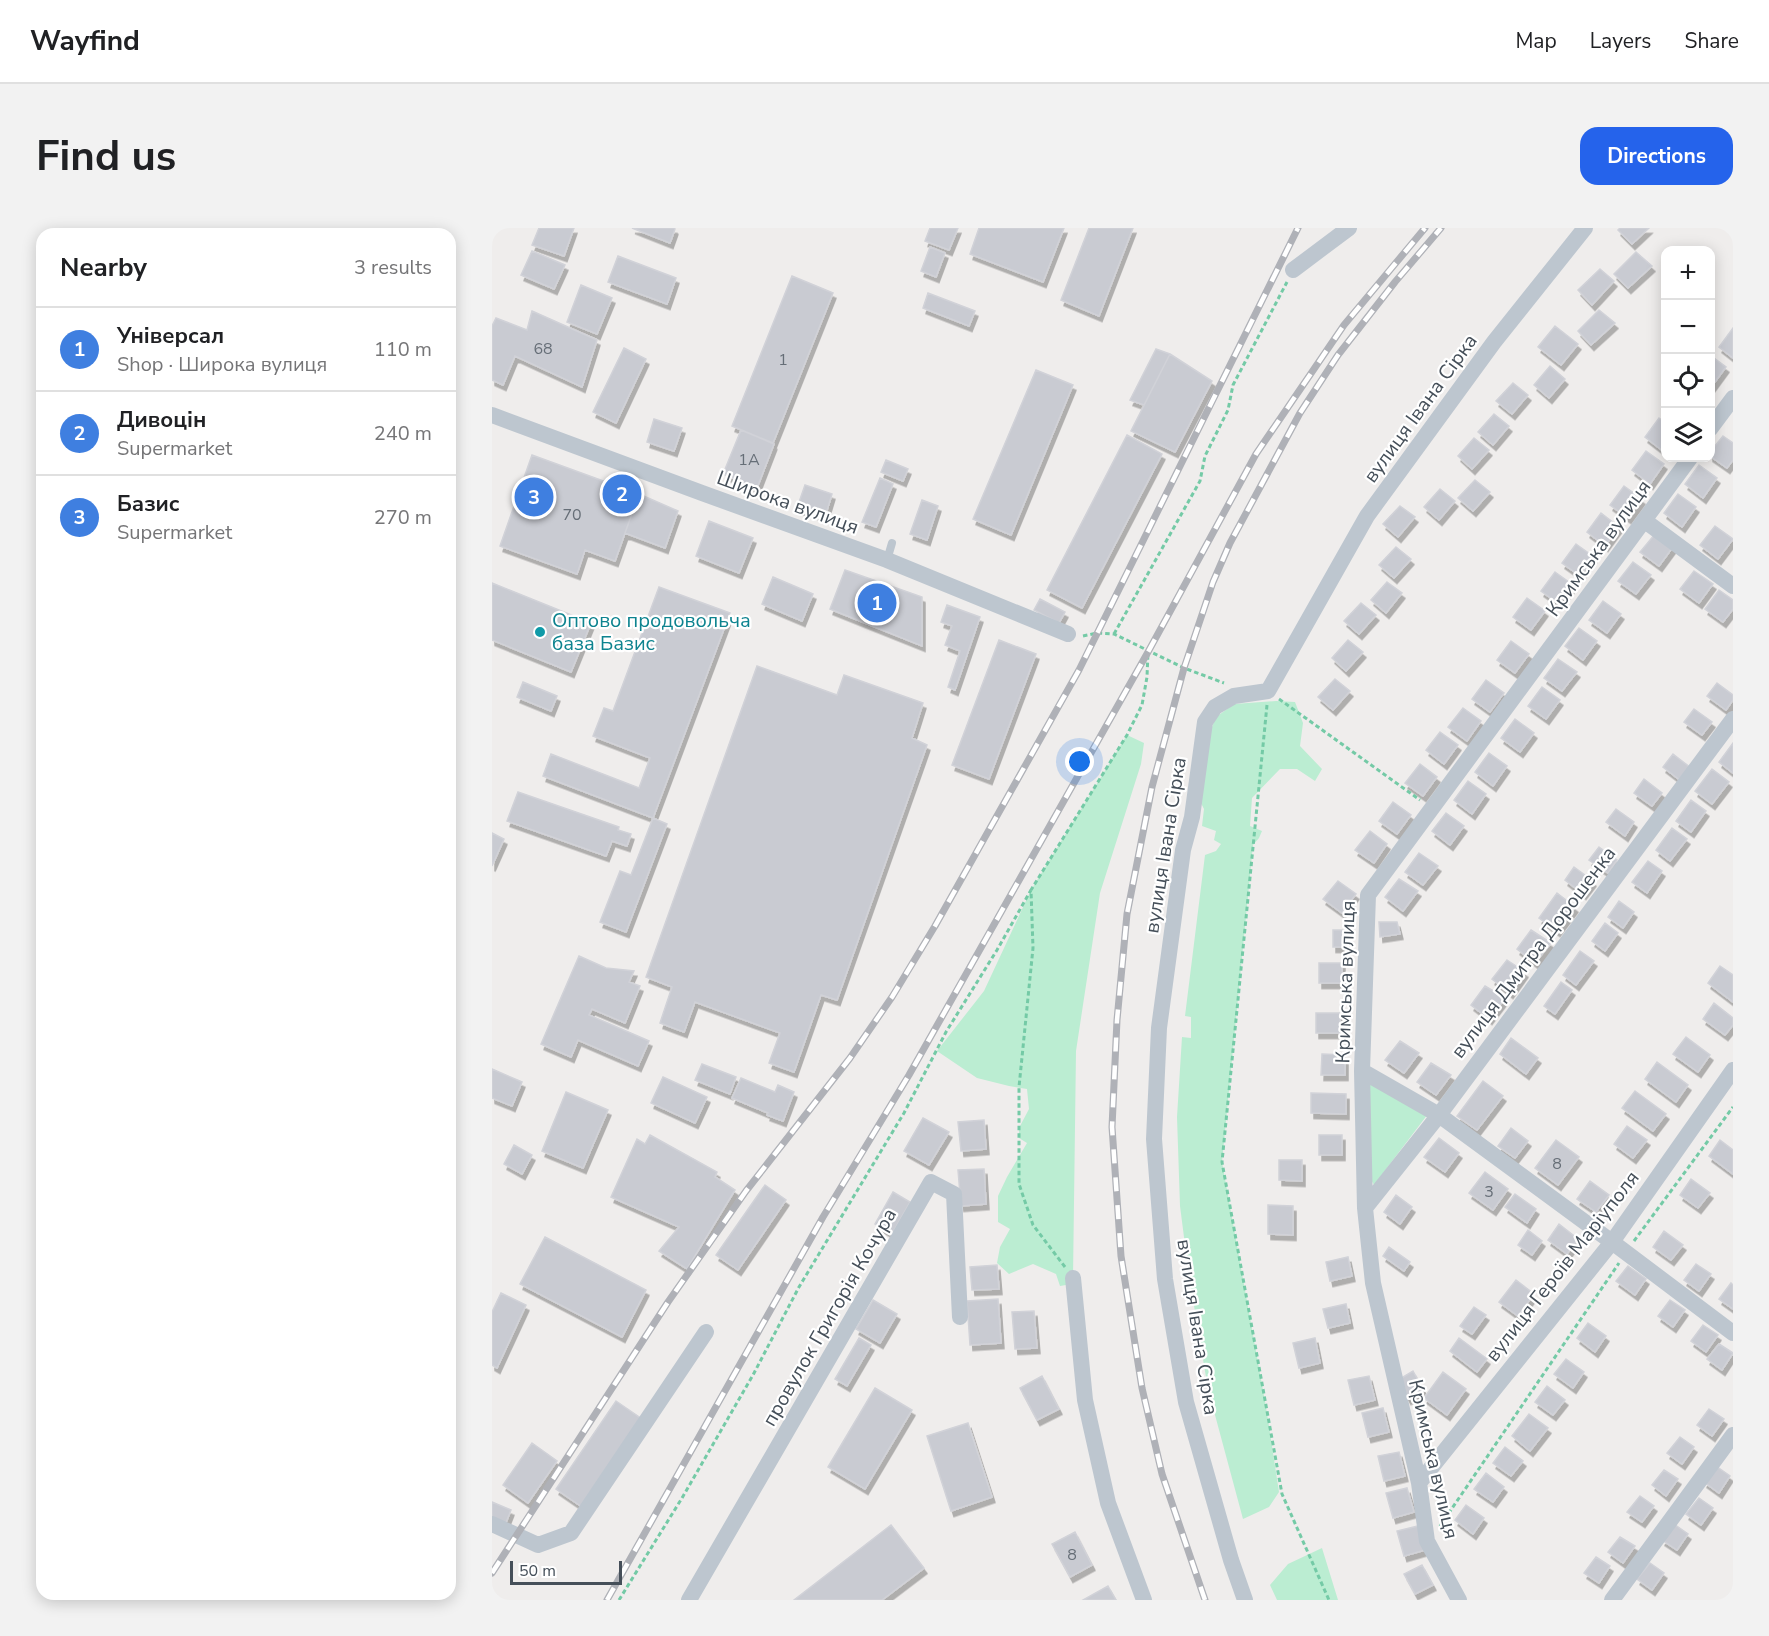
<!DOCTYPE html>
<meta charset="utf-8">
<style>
:root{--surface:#fff;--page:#f2f2f2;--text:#202124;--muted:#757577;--line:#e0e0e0;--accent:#2563eb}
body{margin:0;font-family:"Nunito Sans",sans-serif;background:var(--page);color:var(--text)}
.controls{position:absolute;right:18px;top:18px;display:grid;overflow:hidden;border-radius:12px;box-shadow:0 3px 15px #0003}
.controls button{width:54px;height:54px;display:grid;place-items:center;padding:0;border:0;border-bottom:2px solid var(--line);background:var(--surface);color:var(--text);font:30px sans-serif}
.scale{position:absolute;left:18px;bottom:15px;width:112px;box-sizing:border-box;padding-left:6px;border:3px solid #454f59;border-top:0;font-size:16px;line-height:21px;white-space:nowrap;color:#454f59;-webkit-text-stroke:4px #fff;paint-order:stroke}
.you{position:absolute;left:588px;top:534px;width:21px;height:21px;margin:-15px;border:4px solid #fff;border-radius:50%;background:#1a73e8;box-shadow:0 0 0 9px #1a73e833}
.badge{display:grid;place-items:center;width:39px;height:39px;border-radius:50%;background:var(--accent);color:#fff;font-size:20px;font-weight:700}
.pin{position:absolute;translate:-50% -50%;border:3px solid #fff;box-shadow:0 2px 6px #0006}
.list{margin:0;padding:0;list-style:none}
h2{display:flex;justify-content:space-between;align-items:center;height:78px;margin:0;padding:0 24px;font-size:26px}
h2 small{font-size:20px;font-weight:400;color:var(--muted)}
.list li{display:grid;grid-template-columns:39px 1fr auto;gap:18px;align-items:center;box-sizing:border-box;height:84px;padding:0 24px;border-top:2px solid var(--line)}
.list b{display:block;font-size:22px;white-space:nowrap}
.list p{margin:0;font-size:20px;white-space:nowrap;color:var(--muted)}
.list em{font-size:20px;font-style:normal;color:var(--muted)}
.icon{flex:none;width:33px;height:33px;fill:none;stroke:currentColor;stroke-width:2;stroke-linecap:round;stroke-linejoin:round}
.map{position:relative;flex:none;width:1241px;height:1372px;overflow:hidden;border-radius:18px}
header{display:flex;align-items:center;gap:36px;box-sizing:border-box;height:84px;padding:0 30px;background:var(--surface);border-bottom:2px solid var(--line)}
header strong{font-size:28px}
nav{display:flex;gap:33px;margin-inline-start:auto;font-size:21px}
.intro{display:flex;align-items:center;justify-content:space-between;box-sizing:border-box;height:144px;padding:0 36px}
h1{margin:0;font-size:42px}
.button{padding:15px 27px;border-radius:18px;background:var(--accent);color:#fff;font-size:21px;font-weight:700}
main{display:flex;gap:36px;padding:0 36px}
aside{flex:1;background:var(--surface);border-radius:18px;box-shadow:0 3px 15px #0003}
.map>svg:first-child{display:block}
.green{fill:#bbedd2}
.building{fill:#c9cbd2;stroke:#d1d2d8;stroke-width:1.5;filter:url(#shadow)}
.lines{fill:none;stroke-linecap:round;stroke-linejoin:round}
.path{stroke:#74caa6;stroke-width:3;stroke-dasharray:4.5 3;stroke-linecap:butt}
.service{stroke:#bdc6cf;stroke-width:8}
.minor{stroke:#bdc6cf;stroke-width:16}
.rail-casing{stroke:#afb1b7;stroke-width:7}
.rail{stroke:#fff;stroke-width:4.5;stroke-dasharray:14;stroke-linecap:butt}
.culture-dot{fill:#0f9aa8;stroke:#fff;stroke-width:2}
.labels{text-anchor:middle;stroke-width:4.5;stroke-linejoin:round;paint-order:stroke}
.number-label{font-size:16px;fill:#666e77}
.street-label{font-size:20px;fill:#454f59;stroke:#fff}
.culture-label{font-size:20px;fill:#0d838f;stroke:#fff;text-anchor:start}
</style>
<header>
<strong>Wayfind</strong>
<nav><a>Map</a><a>Layers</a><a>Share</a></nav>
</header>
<div class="intro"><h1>Find us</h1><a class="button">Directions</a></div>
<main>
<aside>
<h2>Nearby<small>3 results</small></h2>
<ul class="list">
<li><span class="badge" style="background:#3f7fe0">1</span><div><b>Універсал</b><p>Shop · Широка вулиця</p></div><em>110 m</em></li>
<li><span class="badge" style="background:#3f7fe0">2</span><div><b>Дивоцін</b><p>Supermarket</p></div><em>240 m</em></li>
<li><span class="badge" style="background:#3f7fe0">3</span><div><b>Базис</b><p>Supermarket</p></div><em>270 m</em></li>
</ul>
</aside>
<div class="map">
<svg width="1241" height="1372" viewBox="0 0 1241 1372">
<defs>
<filter id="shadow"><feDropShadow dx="3" dy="5.5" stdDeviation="0" flood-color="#0004"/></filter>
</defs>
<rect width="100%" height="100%" fill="#efedec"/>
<path class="green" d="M784 473 803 474 811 495 808 518 830 541 823 553 805 541H788L760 570 758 598 770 603 767 610 761 617 730 934 774 1179 787 1264 777 1279 751 1291 716 1161 697 1048 688 978 685 889 690 809 699 810V789L693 788 713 627 724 623 729 616 722 612 724 603 710 598 712 581 706 569 716 509 724 489 742 476Z
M635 507 652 515 649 536 608 665 584 823 581 1050 574 1057 568 1058 564 1046 541 1036 517 1046 505 1035 508 1019 518 1001 506 994V968L515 949 535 915 527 910V900L537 881 535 861 517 858 485 850 445 823 492 763 539 662Z
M876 854 942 878 882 957 876 946Z
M830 1320 846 1372H785L778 1357 796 1336Z"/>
<path class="building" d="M47 0H82L72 28 40 17Z
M140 0H182L183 1 178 15Z
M438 0H466L457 22 433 13Z
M487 0H572L551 54 478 26Z
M597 0H641L607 88 569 72Z
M1128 0H1157L1140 16 1126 2Z
M438 19 453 25 444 49 429 43Z
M40 23 73 37 62 61 29 47Z
M1144 24 1160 38 1136 60 1122 46Z
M126 28 184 50 175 76 116 54Z
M1108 41 1122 53 1100 77 1086 62Z
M300 48 341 65 281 215 240 198Z
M89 57 120 70 105 106 75 94Z
M436 65 483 83 477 98 431 80Z
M1107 82 1123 95 1099 117 1086 103Z
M40 83 105 112 90 159 23 128 11 157 0 152V98L4 90 35 102Z
M1063 98 1086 116 1069 137 1046 119Z
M1241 100V130L1227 119Z
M132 120 154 131 124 195 101 184Z
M664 121 678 126 652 177 638 172Z
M678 126 720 153 683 224 639 203Z
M1218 127 1234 139 1220 158 1218 157Z
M1058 138 1073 151 1057 170 1042 157Z
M544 142 581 157 519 307 481 291Z
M1021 155 1036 167 1020 186 1004 173Z
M1002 186 1017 198 1001 217 986 204Z
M1167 190 1174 195V220L1171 223 1153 209Z
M162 191 190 200 182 223 155 214Z
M249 202 282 216 265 260 231 246Z
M635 207 670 226 590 380 555 362Z
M1231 208 1241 215V232L1235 240 1218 228V224Z
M982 210 997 222 980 241 966 228Z
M1154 223 1172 236 1158 256 1140 242Z
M40 227 147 266 123 333 93 322 85 346 8 318Z
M394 232 416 241 411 253 389 244Z
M1207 237 1225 250 1211 270 1193 256Z
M388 250 401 256 384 299 370 294Z
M983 252 998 264 981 283 966 270Z
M313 257 340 266 333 289 305 280Z
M1132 258 1150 271 1136 290 1118 277Z
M948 261 963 273 947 292 932 279Z
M147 266 186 283 173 320 133 305Z
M1186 266 1204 279 1190 299 1172 285Z
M430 272 446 278 435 312 418 306Z
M908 278 923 289 906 309 891 296Z
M1109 285 1127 299 1113 318 1095 304Z
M217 293 261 310 247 345 204 328Z
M1223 298 1241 311 1226 331 1208 317Z
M1163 306 1181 319 1167 338 1148 324Z
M1084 316 1102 329 1088 348 1070 335Z
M904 319 919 331 902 350 887 337Z
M1141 334 1159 347 1144 366 1126 353Z
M353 342 430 369V418L338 381Z
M1202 343 1221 356 1207 375 1188 361Z
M1063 344 1081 357 1067 376 1049 363Z
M281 349 321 366 310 393 270 376Z
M895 354 910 365 894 385 879 372Z
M0 355 99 395 79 444 0 412Z
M167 359 238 385 161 590 51 548 59 526 147 560 158 530 101 508 112 480 121 483Z
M1227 362 1241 372V381L1231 394 1213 381Z
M1035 370 1053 383 1039 402 1021 389Z
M548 371 573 384 567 395 542 382Z
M1111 373 1129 386 1115 405 1097 392Z
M869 375 884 387 867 406 852 393Z
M455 377 488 389 463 462 456 459 468 423 453 417 460 398 449 394Z
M1087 400 1105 413 1091 432 1073 418Z
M507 412 544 426 497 551 460 537Z
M856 412 871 424 854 443 840 430Z
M1019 413 1037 426 1023 445 1005 432Z
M1066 431 1085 444 1070 463 1052 450Z
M265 438 345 467 352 447 431 475 420 510 435 517 345 772 329 767 302 844 277 835 288 805 203 774 192 804 168 795 180 759 154 749Z
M843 451 858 463 841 482 826 469Z
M994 452 1012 465 998 484 980 471Z
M31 454 65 468 59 483 25 469Z
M1225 455 1241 467V472L1234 482 1215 468Z
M1050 459 1068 472 1054 491 1036 478Z
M971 480 989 493 975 513 956 499Z
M1202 481 1220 494 1210 507 1192 494Z
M1023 491 1042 505 1028 524 1009 510Z
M948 504 966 517 952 536 934 522Z
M1241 515V545L1227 534Z
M997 525 1015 538 1001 558 983 544Z
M1181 526 1199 540 1189 553 1171 539Z
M928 536 945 549 931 568 913 555Z
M1220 541 1237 554 1220 576 1203 563Z
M1152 551 1170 565 1160 578 1142 565Z
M976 553 994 566 980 586 962 572Z
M26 564 127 599 126 602 139 606 135 618 120 613 114 628 15 593Z
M1199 572 1214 583 1199 604 1184 593Z
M901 574 919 587 905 606 887 593Z
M1124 581 1142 594 1133 608 1114 594Z
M954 585 972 598 958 617 940 603Z
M161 590 175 596 134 704 108 694 128 643 139 647Z
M1180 600 1195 611 1178 633 1164 622Z
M878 603 895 616 882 635 863 622Z
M0 605 12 611 0 638Z
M1107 619 1125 632 1116 645 1097 632Z
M927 625 946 638 931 657 913 644Z
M1156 633 1170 643 1155 665 1140 654Z
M1082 639 1101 653 1091 666 1073 652Z
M907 651 926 663 911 683 893 669Z
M846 653 864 666 850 685 831 671Z
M1065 665 1083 679 1065 703 1047 690Z
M1127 673 1142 684 1131 700 1116 689Z
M887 694H905L908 706 888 709Z
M1113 695 1126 705 1113 723 1100 713Z
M841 702H856V719H841Z
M1039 702 1059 715 1043 735 1025 721Z
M1088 723 1102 733 1084 757 1071 747Z
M87 728 114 740 142 743 137 754 148 758 133 795 100 781 97 787 157 813 146 838 86 812 79 829 49 816Z
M1015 732 1033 744 1018 765 1000 751Z
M827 735H850V755H827Z
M1228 738 1241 747V774L1216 755Z
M1069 754 1080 762 1063 786 1052 778Z
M993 758 1013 770 997 791 979 777Z
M1222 775 1241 790V797L1233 807 1211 791Z
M824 785H848V805H824Z
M1194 809 1218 827 1206 844 1181 826Z
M1019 810 1046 830 1034 846 1008 826Z
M908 813 927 825 912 845 893 832Z
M830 826 853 827V847H829Z
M1165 834 1196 857 1184 874 1153 851Z
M939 835 959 847 944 867 925 854Z
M210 836 244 849 238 866 203 852Z
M0 841 30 854 20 878 0 870Z
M171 849 215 869 203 895 159 875Z
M249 850 283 864 286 857 302 864 291 893 275 887 276 885 240 870Z
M991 853 1011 868 985 902 965 888Z
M1143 863 1174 886 1161 903 1130 880Z
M74 864 116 882 91 940 50 923Z
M819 865 854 866V886L819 885Z
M431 890 457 904 437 937 412 923Z
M492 892 494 921 469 923 466 894Z
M1135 898 1155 912 1141 930 1122 916Z
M1019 900 1036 913 1023 930 1006 918Z
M158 907 225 944 223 949 243 962 195 1041 167 1023 187 999 119 969 145 911 153 916Z
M827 907H850V927H827Z
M947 910 967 925 953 944 932 929Z
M1064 912 1087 929 1066 957 1043 940Z
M1228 912 1241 922V946L1217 928Z
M22 917 40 927 30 946 12 936Z
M787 932H810V953L787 952Z
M492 941 494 976 469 978 466 942Z
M993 944 1016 961 1001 982 977 965Z
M1199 951 1218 965 1206 980 1188 967Z
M1098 953 1117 967 1104 984 1085 971Z
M273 957 294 972 246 1042 224 1027Z
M401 964 418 974 400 1006 383 996Z
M1023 966 1044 981 1035 995 1013 979Z
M904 967 920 979 908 996 892 984Z
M776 977 801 978V1007L776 1006Z
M1067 996 1086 1011 1075 1026 1056 1012Z
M1036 1002 1050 1013 1040 1027 1026 1017Z
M1172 1003 1191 1017 1179 1032 1161 1019Z
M53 1009 154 1062 130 1109 28 1056Z
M897 1019 918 1034 912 1043 891 1028Z
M856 1029 860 1048 838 1053 834 1034Z
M1204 1036 1219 1046 1207 1063 1192 1052Z
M505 1037 507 1061 480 1062 478 1039Z
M1136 1038 1154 1051 1143 1067 1124 1053Z
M1024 1052 1042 1066 1026 1088 1007 1074Z
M1239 1055 1241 1057V1081L1227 1071Z
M9 1065 34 1077 5 1140 0 1137V1084Z
M506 1071 509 1115 478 1117 475 1073Z
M381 1072 405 1086 388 1115 364 1101Z
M1178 1072 1193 1082 1181 1099 1166 1088Z
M854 1076 858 1095 836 1100 831 1081Z
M982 1079 994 1087 980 1106 968 1098Z
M542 1083 545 1120 523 1121 520 1084Z
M1096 1095 1114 1108 1103 1124 1085 1110Z
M1211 1097 1226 1107 1214 1124 1199 1113Z
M367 1110 379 1117 355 1158 343 1151Z
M823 1110 828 1135 807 1140 801 1115Z
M967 1110 995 1131 985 1144 958 1123Z
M1227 1116 1241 1125 1230 1142 1215 1131Z
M1074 1131 1092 1144 1081 1160 1062 1146Z
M921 1143 932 1163 916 1171 906 1152Z
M951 1144 974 1161 955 1187 932 1170Z
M550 1148 567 1181 545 1192 528 1160Z
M877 1148 883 1172 862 1177 856 1152Z
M1055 1158 1073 1172 1061 1187 1043 1174Z
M383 1160 420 1182 373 1261 336 1239Z
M124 1173 150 1191 90 1279 64 1261Z
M891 1180 897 1204 876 1209 870 1185Z
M1217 1181 1232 1191 1220 1208 1205 1197Z
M1037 1186 1056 1200 1038 1223 1020 1208Z
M476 1195 500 1269 459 1283 435 1208Z
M1188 1209 1202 1219 1190 1236 1175 1225Z
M40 1215 65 1233 36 1275 11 1257Z
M1013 1219 1031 1233 1019 1248 1001 1235Z
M907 1224 913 1248 892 1253 886 1228Z
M1224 1238 1238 1248 1227 1265 1212 1254Z
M1172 1242 1186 1251 1174 1268 1160 1257Z
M994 1245 1012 1259 1001 1274 982 1261Z
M915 1260 922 1284 901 1290 894 1265Z
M1148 1268 1162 1278 1150 1294 1135 1284Z
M1207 1270 1221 1280 1209 1297 1194 1286Z
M0 1274 19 1282 13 1297 0 1291Z
M974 1277 992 1290 981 1306 963 1292Z
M1182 1296 1196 1306 1185 1322 1170 1312Z
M399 1297 432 1340 390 1372H302Z
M926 1298 933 1322 912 1328 905 1303Z
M583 1304 600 1337 578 1349 560 1316Z
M1128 1309 1143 1318 1131 1335 1116 1324Z
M1104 1329 1118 1338 1107 1355 1092 1345Z
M1158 1335 1172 1345 1160 1362 1145 1351Z
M930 1337 941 1357 923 1366 912 1346Z
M616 1358 624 1372H591Z"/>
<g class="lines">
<path class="path" d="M622 406 708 253 713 228 736 182 741 157 795 54
M591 408 605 405 622 406 692 440 732 455
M787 471 928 572
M775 477 730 934 790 1266 837 1372
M1142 1013 1241 879
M573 1039 541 997 527 956V859L541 720 539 662 635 507 650 477 655 449 656 424
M948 1298 1127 1035
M127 1372 190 1270 261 1147 307 1059 412 885 454 804 505 722 539 662"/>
<path class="service" d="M395 332 400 315"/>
<path class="minor" d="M801 42 857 0
M0 187 210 265 395 332 576 406
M1218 201 1241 170
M1153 293 1241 358
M870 843 947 887 1120 1014 1241 1105
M873 980 947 887 1241 491
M581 1050 593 1172 616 1275 652 1372
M927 1255 1120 1014 1241 842
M0 1296 46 1317 79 1305 214 1104
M197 1372 439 954 462 966 468 1089
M753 1372 739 1332 694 1174 673 1051 662 911 667 800 691 622 700 589 713 494 723 479 742 468 776 463 875 288 1002 114 1093 0
M967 1372 935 1313 927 1255 881 1055 873 980 870 843 876 667 1198 230
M1120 1372 1241 1207"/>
<defs>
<path id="rail" d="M0 1345 176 1074 254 963 358 830 400 769 443 698 587 442 806 0
M115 1372 331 989 417 847 656 424 764 226 852 97 933 0
M713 1372 670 1246 650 1160 629 1028 620 899 625 792 635 686 660 559 692 440 721 354 738 315 808 185 846 127 903 54 949 0"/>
</defs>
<use href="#rail" class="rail-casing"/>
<use href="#rail" class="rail"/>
</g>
<circle class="culture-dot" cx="48" cy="404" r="6"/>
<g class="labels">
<g class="number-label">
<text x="51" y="126">68</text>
<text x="291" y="137">1</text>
<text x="257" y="237">1А</text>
<text x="80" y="292">70</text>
<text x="1065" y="941">8</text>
<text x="997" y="969">3</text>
<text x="580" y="1332">8</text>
</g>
<g class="street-label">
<text transform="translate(928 180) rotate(-54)" y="7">вулиця Івана Сірка</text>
<text transform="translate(296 274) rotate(20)" y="7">Широка вулиця</text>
<text transform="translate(1106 320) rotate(-54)" y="7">Кримська вулиця</text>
<text transform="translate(673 617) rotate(-81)" y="7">вулиця Івана Сірка</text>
<text transform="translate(1041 724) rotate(-53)" y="7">вулиця Дмитра Дорошенка</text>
<text transform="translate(853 754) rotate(-88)" y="7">Кримська вулиця</text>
<text transform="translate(1070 1038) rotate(-52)" y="7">вулиця Героїв Маріуполя</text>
<text transform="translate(337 1089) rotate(-60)" y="7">провулок Григорія Кочура</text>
<text transform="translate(706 1099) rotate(81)" y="7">вулиця Івана Сірка</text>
<text transform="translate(942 1231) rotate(77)" y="7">Кримська вулиця</text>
</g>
<g class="culture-label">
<text x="60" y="399">Оптово продовольча<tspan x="60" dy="23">база Базис</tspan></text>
</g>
</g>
</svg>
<div class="controls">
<button>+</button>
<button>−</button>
<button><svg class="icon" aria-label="locate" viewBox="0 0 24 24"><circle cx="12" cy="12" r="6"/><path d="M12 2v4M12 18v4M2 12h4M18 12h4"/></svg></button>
<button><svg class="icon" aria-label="layers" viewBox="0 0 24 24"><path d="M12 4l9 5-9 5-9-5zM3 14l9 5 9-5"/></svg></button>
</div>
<div class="scale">50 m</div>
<div class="you"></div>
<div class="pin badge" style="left:385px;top:375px;background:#3f7fe0">1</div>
<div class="pin badge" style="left:130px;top:266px;background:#3f7fe0">2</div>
<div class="pin badge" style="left:42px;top:269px;background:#3f7fe0">3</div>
</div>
</main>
